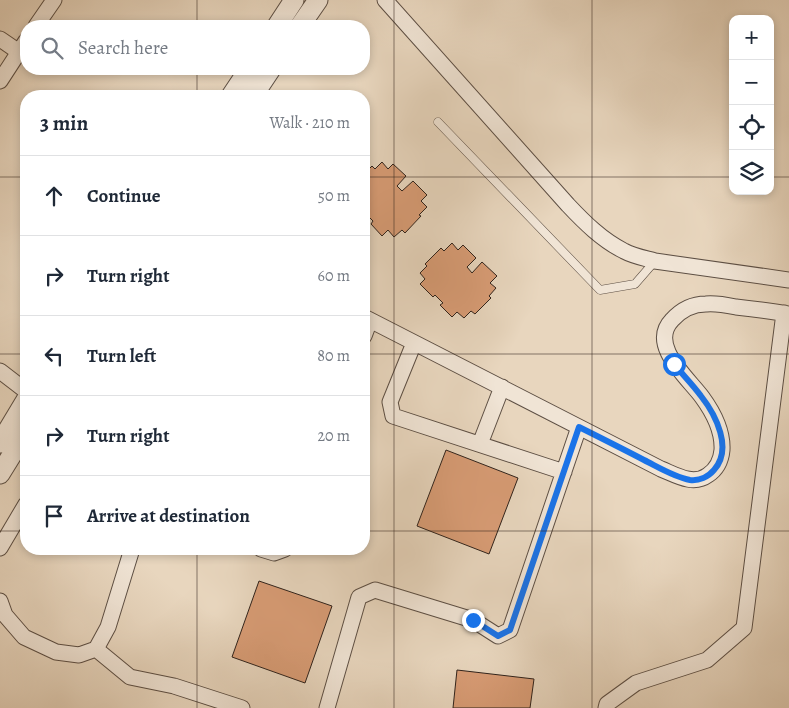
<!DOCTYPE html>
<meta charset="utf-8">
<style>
:root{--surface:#fff;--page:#f6f6f7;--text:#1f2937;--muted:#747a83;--line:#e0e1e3}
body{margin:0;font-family:Alegreya,serif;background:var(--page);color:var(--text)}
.controls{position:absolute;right:15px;top:15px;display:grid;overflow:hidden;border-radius:10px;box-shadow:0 2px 8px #0003}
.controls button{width:45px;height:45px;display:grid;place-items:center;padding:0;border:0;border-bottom:1px solid var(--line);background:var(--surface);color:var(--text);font:25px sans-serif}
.stop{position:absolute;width:15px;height:15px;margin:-11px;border:4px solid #1a73e8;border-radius:50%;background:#fff}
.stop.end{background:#1a73e8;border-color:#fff;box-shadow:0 1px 5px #0008}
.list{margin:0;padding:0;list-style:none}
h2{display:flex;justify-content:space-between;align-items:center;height:65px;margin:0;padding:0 20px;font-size:21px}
h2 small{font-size:16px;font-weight:400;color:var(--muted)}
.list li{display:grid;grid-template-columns:32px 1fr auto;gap:15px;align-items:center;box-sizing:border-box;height:80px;padding:0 20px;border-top:1px solid var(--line)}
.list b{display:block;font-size:19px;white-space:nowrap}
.list em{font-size:16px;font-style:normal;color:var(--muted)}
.icon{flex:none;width:28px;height:28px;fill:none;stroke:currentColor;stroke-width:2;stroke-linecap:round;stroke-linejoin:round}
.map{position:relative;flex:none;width:789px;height:708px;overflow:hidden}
.search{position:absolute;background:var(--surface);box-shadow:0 2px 8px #0003;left:20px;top:20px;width:350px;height:55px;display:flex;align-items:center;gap:12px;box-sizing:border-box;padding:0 18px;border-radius:20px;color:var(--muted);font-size:19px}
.panel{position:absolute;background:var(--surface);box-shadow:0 2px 8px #0003;left:20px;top:90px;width:350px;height:465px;border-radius:20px}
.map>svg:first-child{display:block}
.building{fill:#d89c75;stroke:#2f221b}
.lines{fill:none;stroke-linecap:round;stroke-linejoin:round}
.service-casing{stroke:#5d4f44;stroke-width:9}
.minor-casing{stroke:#5d4f44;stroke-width:17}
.tertiary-casing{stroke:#5d4f44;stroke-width:21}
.service{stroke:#f0e4d5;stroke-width:8}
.minor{stroke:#f0e4d5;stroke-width:15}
.tertiary{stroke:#f0e4d5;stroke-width:19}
.route{stroke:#1a73e8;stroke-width:6}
.grid{fill:none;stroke:#2f221b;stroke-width:1;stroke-opacity:0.55}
</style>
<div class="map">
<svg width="789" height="708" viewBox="0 0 789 708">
<rect width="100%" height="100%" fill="#e8d6be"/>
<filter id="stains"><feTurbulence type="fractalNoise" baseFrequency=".004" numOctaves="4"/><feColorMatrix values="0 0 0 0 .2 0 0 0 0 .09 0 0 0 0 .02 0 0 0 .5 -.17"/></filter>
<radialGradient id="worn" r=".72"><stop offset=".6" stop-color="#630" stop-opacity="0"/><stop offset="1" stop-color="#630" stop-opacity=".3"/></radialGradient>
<path class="building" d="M382 162 388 169 393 164 406 176 397 186 402 191 413 181 427 195 421 201 427 207 419 215 421 216 405 233 402 230 394 237 388 230 382 236 371 224 373 221 365 213 364 215V174L372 166 375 169Z
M452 243 458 250 463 245 476 258 467 267 472 273 482 262 497 276 490 283 496 288 489 296 491 298 475 314 471 311 464 318 457 312 452 317 440 305 443 303 435 295 433 297 420 284 425 279 420 273 427 266 425 264 441 248 444 251Z
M446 450 518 478 489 554 417 526Z
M259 581 332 606 305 683 232 657Z
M457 670 534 679 530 708H453Z"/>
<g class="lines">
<defs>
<path id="service" d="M438 122 600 290 635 284 655 261"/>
<path id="minor" d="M385 0 568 205C584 222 602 240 624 251 633 256 644 258 655 261L789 280
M36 26 54 0
M0 39 19 52
M0 81 26 41
M364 317 661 469C676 475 693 486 708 475 717 469 721 461 722 450 723 431 713 412 702 397 688 378 648 345 672 320 681 310 693 304 706 304 716 303 726 305 736 307 754 309 771 311 789 314
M364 336 370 320
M414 343 390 402 393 416 564 472
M0 371 26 391
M480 444 502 387
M0 548 26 504
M261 549 274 553 285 549
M0 601 5 615 24 637 56 652 79 655 96 649 108 627 132 549
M96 649 130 677 174 686 242 708
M327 708 359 597 375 590 473 620 498 636 510 630 579 427
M606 708 607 704 636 683 707 660 744 628 784 313"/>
<path id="tertiary" d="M277 26 294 0
M300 26 318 0
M231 96 249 69
M253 96 271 69
M0 443 26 400
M0 474 26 432"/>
</defs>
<use href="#service" class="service-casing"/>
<use href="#minor" class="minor-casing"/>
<use href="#tertiary" class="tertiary-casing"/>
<use href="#service" class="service"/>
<use href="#minor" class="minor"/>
<use href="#tertiary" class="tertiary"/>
</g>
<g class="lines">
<path class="route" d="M473 620 498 636 510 630 579 427C601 438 623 449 644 460 658 467 674 477 690 480 699 481 708 477 714 470 733 449 716 415 701 396 693 385 683 375 674 364"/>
</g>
<path class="grid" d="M197 0V26M394 0V708M592 0V708M197 69V96M0 177H26M364 177H733M770 177H789M0 354H26M364 354H789M0 531H26M364 531H789M197 549V708"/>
<rect width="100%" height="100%" filter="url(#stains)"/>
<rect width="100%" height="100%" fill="url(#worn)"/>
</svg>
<div class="controls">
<button>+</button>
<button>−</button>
<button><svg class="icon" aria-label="locate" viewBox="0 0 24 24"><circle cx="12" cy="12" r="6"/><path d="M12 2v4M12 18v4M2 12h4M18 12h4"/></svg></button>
<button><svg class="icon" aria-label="layers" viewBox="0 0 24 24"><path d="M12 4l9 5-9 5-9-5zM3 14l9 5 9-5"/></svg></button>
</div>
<div class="stop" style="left:674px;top:364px"></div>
<div class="stop end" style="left:473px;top:620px"></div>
<div class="search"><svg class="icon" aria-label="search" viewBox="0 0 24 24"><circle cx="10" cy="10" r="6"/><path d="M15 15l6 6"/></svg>Search here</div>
<section class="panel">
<h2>3 min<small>Walk · 210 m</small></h2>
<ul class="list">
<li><svg class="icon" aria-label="ahead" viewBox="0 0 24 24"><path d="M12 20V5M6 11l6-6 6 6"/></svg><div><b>Continue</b></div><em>50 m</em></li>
<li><svg class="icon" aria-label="right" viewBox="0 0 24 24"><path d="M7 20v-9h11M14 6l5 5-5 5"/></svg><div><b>Turn right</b></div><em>60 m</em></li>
<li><svg class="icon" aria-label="left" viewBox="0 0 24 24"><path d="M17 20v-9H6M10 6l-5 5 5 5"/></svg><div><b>Turn left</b></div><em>80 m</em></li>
<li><svg class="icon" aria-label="right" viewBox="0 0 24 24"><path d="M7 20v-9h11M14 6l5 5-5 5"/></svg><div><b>Turn right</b></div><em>20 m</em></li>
<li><svg class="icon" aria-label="arrive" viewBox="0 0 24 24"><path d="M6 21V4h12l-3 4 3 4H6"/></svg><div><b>Arrive at destination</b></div></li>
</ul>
</section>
</div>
